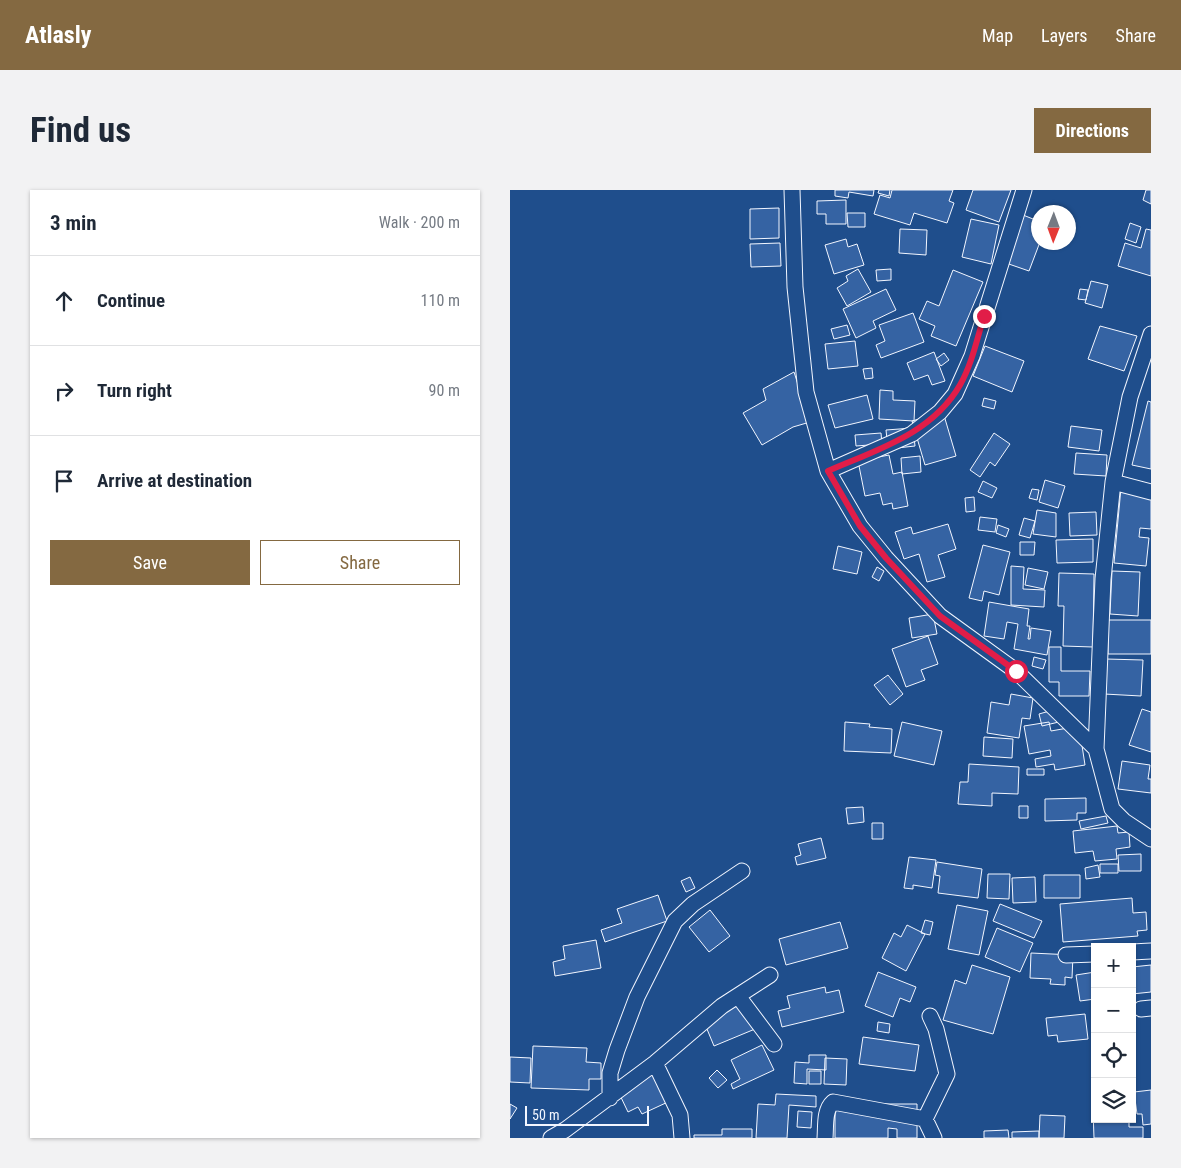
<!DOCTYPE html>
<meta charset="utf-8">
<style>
:root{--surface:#fff;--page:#f2f2f3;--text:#1f2937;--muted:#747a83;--line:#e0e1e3;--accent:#846941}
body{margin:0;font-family:"Roboto Condensed",sans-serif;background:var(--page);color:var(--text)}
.controls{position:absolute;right:15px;bottom:15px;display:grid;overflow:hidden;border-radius:0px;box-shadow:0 1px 4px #0004}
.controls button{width:45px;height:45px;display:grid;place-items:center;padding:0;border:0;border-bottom:1px solid var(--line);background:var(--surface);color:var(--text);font:25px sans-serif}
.compass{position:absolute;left:521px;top:15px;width:45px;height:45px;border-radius:50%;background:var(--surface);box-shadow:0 1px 4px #0004;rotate:181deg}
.scale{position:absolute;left:15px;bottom:12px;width:124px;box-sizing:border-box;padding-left:5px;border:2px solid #f2f6ff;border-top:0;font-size:14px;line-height:18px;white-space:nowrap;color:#f2f6ff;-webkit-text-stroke:4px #1f4e8c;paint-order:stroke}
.stop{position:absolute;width:15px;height:15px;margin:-11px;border:4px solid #e11d48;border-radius:50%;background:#fff}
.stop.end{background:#e11d48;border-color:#fff;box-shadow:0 1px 5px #0008}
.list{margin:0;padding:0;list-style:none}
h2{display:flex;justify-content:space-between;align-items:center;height:65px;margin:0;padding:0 20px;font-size:21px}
h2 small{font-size:16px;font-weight:400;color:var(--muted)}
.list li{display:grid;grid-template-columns:32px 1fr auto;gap:15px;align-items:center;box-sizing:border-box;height:90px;padding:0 20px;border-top:1px solid var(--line)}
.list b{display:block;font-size:19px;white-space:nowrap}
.list em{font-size:16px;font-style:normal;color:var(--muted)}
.actions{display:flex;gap:10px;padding:15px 20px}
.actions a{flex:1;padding:11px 0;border:1px solid var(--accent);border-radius:0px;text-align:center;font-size:18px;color:var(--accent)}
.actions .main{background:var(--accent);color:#fff}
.icon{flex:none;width:28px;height:28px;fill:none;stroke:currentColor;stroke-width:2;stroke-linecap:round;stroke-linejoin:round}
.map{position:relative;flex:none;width:641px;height:948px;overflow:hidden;border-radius:0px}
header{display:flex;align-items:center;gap:30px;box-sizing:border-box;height:70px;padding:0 25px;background:var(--accent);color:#fff}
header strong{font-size:24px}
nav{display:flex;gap:28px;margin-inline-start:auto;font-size:18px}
.intro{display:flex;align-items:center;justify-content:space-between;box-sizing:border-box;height:120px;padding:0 30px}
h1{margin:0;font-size:35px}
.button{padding:12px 22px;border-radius:0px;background:var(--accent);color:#fff;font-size:18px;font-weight:700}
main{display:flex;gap:30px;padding:0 30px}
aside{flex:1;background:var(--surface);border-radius:0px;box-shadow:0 1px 4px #0004}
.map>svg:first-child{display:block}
.building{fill:#3563a3;stroke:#f2f6ff}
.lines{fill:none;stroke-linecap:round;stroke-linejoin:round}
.minor-casing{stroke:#f2f6ff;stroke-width:17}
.minor{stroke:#1f4e8c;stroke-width:15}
.route{stroke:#e11d48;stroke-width:6}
</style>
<header>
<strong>Atlasly</strong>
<nav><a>Map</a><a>Layers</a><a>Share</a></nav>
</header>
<div class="intro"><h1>Find us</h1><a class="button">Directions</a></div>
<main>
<aside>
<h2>3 min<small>Walk · 200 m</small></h2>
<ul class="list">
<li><svg class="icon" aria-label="ahead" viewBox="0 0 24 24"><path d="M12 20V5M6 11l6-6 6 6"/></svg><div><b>Continue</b></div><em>110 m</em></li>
<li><svg class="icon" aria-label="right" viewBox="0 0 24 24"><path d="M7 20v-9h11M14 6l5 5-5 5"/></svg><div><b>Turn right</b></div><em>90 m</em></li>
<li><svg class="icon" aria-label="arrive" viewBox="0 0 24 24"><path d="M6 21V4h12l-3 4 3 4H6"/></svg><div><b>Arrive at destination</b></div></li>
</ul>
<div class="actions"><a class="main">Save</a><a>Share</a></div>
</aside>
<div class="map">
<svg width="641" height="948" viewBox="0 0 641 948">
<rect width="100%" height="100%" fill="#1f4e8c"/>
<path class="building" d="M325 0H364L363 6 339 2 338 8 325 6Z
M369 0H380L379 6 368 3Z
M382 0H443L439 11 444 13 437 33 404 23 400 35 364 24 370 5 380 8Z
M463 0H501L489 32 456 20Z
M636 0H641V14L633 10Z
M336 10V34H316V24H307V11Z
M269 18V48L240 49V19Z
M337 23H355V37H338Z
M508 23 528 31 525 46 528 47 530 52 519 81 493 72Z
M461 29 489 35 481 74 452 67Z
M620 33 631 37 626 53 615 49Z
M390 39 417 40 416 65 389 63Z
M636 39 641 40V86L608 76 615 53 631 58Z
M336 49 338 57 347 54 354 75 324 84 315 55Z
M270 53 271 76 241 77 240 54Z
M348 79 361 102 337 116 327 98 338 91 336 86Z
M381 79V90L367 91 366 80Z
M443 80 473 92 446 156 421 146 425 136 409 129 417 111 429 116Z
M581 91 598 95 592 118 575 113Z
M376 99 386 120 363 131 366 138 346 148 333 119Z
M570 99 578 100 576 110 568 109Z
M403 123 414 152 371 168 366 155 375 151 369 135Z
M337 135 340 145 324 149 321 139Z
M590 136 627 146 614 181 578 169Z
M345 151 348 176 318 179 315 154Z
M475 156 514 171 502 202 463 186Z
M424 162 435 191 422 195 418 185 404 190 397 173Z
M434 163 439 170 431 176 426 169Z
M362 178 363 188 355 189 353 179Z
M284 182 300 232 283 237 252 255 233 223 256 210 253 199Z
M370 200 383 201V210L405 211 404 231 369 229Z
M357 205 363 229 325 238 318 215Z
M474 208 486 211 484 219 472 216Z
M638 211 641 212V279L622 275Z
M433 222 446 266 415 275 402 231Z
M561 236 592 240 589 261 558 257Z
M403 238 405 256 378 259 376 240Z
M371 243 372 254 346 256 345 245Z
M484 243 500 254 485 276 480 272 470 287 460 280Z
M566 263 597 265 596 286 564 284Z
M379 265 383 284 392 282 398 316 383 319 382 313 373 315 370 303 355 306 348 271Z
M410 266 411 282 392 284 391 268Z
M535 290 555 296 548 318 529 312Z
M473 291 487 298 482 308 468 302Z
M611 298 641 301V339L630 338 629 347 639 348 636 376 604 373Z
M522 299 529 300 527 310 519 308Z
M464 307 465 321 456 322 455 308Z
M527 320 546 323V347L523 344Z
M586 322 587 345 560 346 559 323Z
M470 327 487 329 485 342 468 340Z
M514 328 525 331 520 348 509 345Z
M438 334 446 359 428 365 435 387 417 392 409 364 394 369 385 342 401 337 403 344Z
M488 335 499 339 496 347 486 343Z
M583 349V372L547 373 546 350Z
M510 352H525L524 365H510Z
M473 355 500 362 489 405 474 401 472 411 459 408Z
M328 356 352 362 347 384 323 379Z
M501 376 514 377 513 399 535 400 534 417 501 415Z
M367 377 374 381 369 391 362 387Z
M518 378 538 382 534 399 515 395Z
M602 381 630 382 628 426 600 424Z
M549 383 584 384 583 457 553 456 554 416H548Z
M479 412 519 419 517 436H520L518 449H520L521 438 541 441 537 465 504 459 508 434 497 432 494 449 474 446Z
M423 424 427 444 402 448 399 428Z
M598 430H641V464H598Z
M418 446 428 474 411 480 415 490 396 497 382 459Z
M539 457H551V481H580L579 506H549V492H539Z
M524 467 536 470 533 479 522 476Z
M596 469 633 470 631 506 594 504Z
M378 485 393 504 380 515 364 495Z
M501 504 523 508 520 529 512 528 509 548 477 543 481 512 499 515Z
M550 518 553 531 532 536 529 524Z
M632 519 641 522V562L619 555Z
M335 532 360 534 359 537 382 539 381 563 334 561Z
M392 532 432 541 424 575 384 566Z
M539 532 541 541 569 536 575 575 545 580 544 574 526 577 525 569 541 566 540 560 519 564 514 536Z
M474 547 503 549 502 568 473 566Z
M612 571 640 575 638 589H641V603L608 599Z
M459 574 509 577 508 604 482 603V616L448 614 450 592H458Z
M517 579H534V585H517Z
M576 608V623H567V630L535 631V609Z
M509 616H518V628H509Z
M353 617 354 632 338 634 336 618Z
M596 626 598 633 571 639 569 631Z
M362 633H373V649H362Z
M607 636 608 643 619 642 620 657 606 659 607 669 585 671 583 661 565 663 563 641Z
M311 648 316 668 287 675 285 667 291 665 288 654Z
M631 664V681H609L608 665Z
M399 667 426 670 422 698 403 695V699L394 698Z
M427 672 472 679 468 708 428 703 430 686 425 685Z
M590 674H608V683H590Z
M588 675 590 687 576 689 575 678Z
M478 684H500L499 709 477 708Z
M534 685H570V708H534Z
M180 687 185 698 176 702 171 691Z
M525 687 526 712 503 713 502 688Z
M148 705 157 731 95 752 91 740 112 733 107 719Z
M622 708 623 723 636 722 637 740 627 741 628 746 553 752 550 714Z
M490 714 532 731 524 748 483 731Z
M447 715 478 721 469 765 438 759Z
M200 720 220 746 199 762 179 737Z
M415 730 423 732 420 745 411 743Z
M330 732 338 758 276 775 269 749Z
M397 735 415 744 396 781 372 768 384 743 391 747Z
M487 738 523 753 510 782 475 767Z
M86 750 91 778 45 786 43 772 55 769 53 756Z
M521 763 563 765 562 788 555 787V795L540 794 541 789 520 788Z
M462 775 500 787 483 844 433 830 445 790 456 794Z
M641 775V802L622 804V777Z
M368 782 406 797 400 812 390 808 383 827 355 816Z
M585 782V809L570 811 566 785Z
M315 797 316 803 329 800 334 822 272 837 268 821 280 818 277 806Z
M233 810 245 839 204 856 192 827Z
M575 824 578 849 548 852 547 845 538 846 536 828Z
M368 832 380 834 379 843 367 841Z
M353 847 409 855 405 881 349 874Z
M252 855 264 880 223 899 221 894 230 889 221 870Z
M23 856 77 858 76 872 91 873V889H79V900L21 898Z
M299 865H316V880L297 879V894L284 893 285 872 299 873Z
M0 867 21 868 20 893 0 892Z
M315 868 337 869 336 895 314 894Z
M150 878 160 911 132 924 128 917 118 922 107 899Z
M207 880 217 890 208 898 199 888Z
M299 881H311V894H299Z
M641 900V934L633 935 632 924H627L624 902Z
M266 904 306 906V917L279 915 277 948H246L248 914 265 915Z
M0 914 7 918 0 929Z
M325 914H407V948H387V939L378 938V948H325Z
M583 920 585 929H619V937H633V948H584Z
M288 921 302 922 301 938 287 937Z
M530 925 555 926 554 948H529Z
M212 939H242V948H184V945H212Z
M498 940 499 948H474V941Z
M529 941V948H502V942Z"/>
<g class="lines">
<defs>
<path id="minor" d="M282 0 285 97 296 202 318 281 350 336 376 368 430 426 506 481 586 559
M641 144 620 207 603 292 593 389 586 559 602 619 614 631 641 649
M318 281 402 244 430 222 445 204 462 166 514 0
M603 292 641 302
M622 762 641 761
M556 765 585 764
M228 806 264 854
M631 819 641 818
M145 873 170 925 172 948
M100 908V883L107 860 127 807 165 731 183 714 232 681
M415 929 424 948
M41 948 55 940 145 873 212 816 260 785
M315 948C316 936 314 920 323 912L415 929 437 884 426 839 420 826"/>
</defs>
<use href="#minor" class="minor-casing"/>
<use href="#minor" class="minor"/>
</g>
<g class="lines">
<path class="route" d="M474 126C467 149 462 174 450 195 422 244 366 260 318 281L350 336 376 368 430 426 506 481"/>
</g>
</svg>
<div class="controls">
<button>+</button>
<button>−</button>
<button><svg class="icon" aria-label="locate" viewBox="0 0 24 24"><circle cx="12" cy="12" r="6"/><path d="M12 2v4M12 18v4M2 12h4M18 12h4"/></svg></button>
<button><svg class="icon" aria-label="layers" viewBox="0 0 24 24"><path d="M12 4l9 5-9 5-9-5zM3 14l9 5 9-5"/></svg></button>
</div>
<svg class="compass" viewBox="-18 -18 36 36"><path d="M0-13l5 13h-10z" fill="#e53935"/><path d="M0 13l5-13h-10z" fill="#747a83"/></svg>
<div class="scale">50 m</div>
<div class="stop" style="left:506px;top:481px"></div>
<div class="stop end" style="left:474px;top:126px"></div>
</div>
</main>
